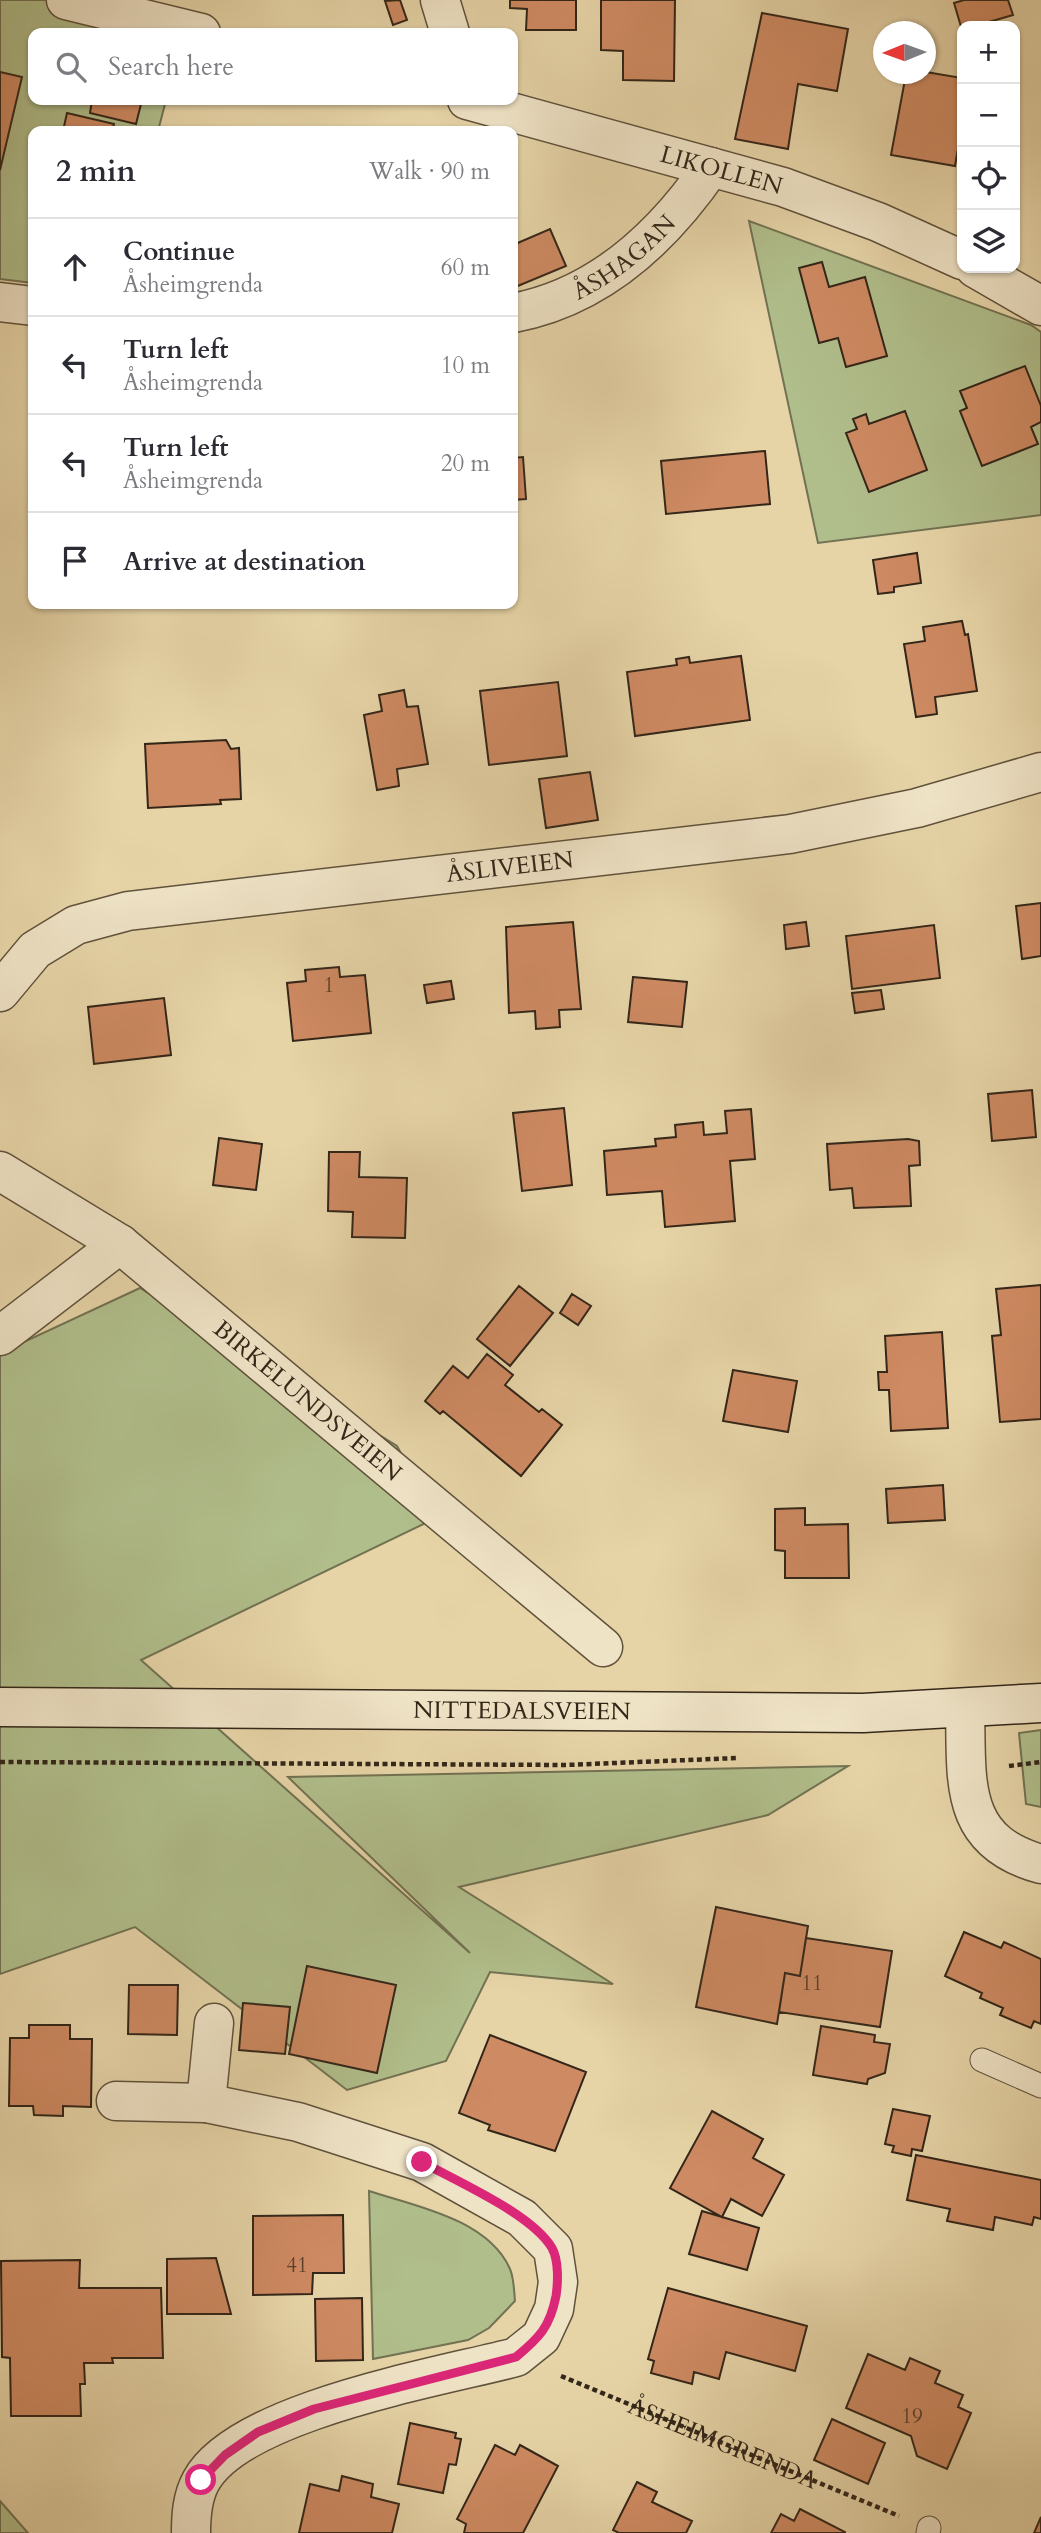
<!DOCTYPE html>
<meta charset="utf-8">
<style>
:root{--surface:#fff;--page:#f2f2f3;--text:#2b2b33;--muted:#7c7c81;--line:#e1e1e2}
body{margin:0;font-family:Cardo,serif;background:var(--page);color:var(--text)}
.controls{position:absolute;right:21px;top:21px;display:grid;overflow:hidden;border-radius:14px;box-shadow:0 2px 5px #0004}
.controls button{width:63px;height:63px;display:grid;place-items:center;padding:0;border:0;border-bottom:2px solid var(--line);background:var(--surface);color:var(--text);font:35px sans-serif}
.compass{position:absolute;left:873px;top:21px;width:63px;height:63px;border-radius:50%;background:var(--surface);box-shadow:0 2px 5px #0004;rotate:269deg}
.stop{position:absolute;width:21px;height:21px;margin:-16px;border:5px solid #db2777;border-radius:50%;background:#fff}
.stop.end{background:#db2777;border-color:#fff;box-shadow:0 2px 7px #0008}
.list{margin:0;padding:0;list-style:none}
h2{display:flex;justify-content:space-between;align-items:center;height:91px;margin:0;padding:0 28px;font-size:30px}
h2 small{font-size:23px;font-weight:400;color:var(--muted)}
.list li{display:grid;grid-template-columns:46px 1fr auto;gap:21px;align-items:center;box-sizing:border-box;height:98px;padding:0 28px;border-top:2px solid var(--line)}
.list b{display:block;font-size:26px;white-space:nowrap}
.list p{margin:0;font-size:23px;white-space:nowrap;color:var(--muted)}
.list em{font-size:23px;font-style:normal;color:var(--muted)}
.icon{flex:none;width:38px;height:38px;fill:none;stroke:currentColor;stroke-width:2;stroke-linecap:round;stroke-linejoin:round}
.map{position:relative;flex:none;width:1041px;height:2533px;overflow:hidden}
.search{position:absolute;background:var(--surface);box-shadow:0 2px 5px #0004;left:28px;top:28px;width:490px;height:77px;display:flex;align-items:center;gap:18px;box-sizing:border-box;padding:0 24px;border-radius:14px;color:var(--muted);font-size:26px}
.panel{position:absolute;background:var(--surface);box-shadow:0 2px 5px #0004;left:28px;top:126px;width:490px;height:483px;border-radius:14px}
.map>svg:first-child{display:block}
.green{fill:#b0be8b;stroke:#727252;stroke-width:2}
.building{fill:#ce8a62;stroke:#332619;stroke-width:2}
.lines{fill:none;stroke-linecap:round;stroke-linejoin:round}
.lane-casing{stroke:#60523c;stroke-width:25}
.street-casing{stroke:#60523c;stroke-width:41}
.secondary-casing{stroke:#332619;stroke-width:41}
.path{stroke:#332619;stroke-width:4.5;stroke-dasharray:5 3.5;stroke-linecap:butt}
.lane{stroke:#efe3c6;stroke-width:23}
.street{stroke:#efe3c6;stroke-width:38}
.secondary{stroke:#efe3c6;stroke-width:38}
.route{stroke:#db2777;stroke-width:9}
.labels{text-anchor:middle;stroke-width:6;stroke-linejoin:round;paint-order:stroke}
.number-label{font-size:21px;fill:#5a3f2b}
.street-label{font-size:24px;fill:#332619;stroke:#efe3c6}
</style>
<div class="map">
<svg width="1041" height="2533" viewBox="0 0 1041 2533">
<rect width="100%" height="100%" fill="#e6d4a7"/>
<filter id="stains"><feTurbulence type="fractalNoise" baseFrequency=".00286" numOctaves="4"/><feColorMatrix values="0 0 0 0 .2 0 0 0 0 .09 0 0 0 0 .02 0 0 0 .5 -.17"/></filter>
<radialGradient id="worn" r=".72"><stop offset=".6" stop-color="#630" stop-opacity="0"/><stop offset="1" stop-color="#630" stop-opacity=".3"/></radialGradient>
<path class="green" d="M0 0H56L172 33H33V100H166L158 131H33V283L0 279Z
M749 221 1031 325 1041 332V515L818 543Z
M140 1288 397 1446 436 1518 141 1660 470 1953 288 1777 848 1766 768 1815 459 1887 613 1984 490 1972 446 2061 347 2090 135 1927 0 1974V1353Z
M1041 1730V1807L1026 1804 1019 1733Z
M369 2191C415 2206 488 2219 510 2269 514 2278 514 2291 515 2301L489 2328 468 2340 373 2359Z
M0 2501 28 2533H0Z"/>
<path class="building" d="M400 0 407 20 393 25 385 1Z
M510 0H576V30H526L527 9 510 8Z
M601 0H675L674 81 623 80V51L601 50Z
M964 0H1008L1013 15 975 26H962V30L954 3Z
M762 13 848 29 837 91 798 84 788 149 735 139Z
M0 72 22 77 0 170Z
M926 72 962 78V126L955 166 891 155 906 74Z
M92 100H142L136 124 90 113Z
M67 113 114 124 112 131H63Z
M550 229 566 266 513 288V245Z
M822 262 829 287 865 277 887 356 846 367 838 338 819 343 799 268Z
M1025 366 1041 406V422L1031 427 1038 444 982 466 960 411 967 408 960 391Z
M905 411 927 470 869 492 846 433 857 429 853 419 866 414 869 424Z
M765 451 770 504 666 514 661 461Z
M523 457 526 499 513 500V458Z
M917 553 921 583 894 587V592L878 594 873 560Z
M962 621 965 635 968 634 977 691 935 697 937 714 916 717 904 644 925 641 923 627Z
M741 656 750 720 635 736 627 672 677 665 676 659 689 657 690 663Z
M558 682 567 756 489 765 480 691Z
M404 690 407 707 418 706 428 764 397 769 399 786 377 790 364 715 382 711 379 695Z
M226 740 231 749 239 748 241 799 220 800 221 804 148 808 145 744Z
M590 772 598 820 546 828 539 779Z
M1041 903V956L1022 959 1016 906Z
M573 922 581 1009 559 1010 560 1027 536 1029 535 1011 509 1013 506 927Z
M806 922 809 946 786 949 784 925Z
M934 925 940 978 852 989 846 936Z
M339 967 340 977 365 975 371 1033 293 1041 287 983 306 981 305 970Z
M633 977 687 982 682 1027 628 1022Z
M451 981 454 999 427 1003 424 985Z
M881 990 884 1009 855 1013 852 993Z
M164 998 171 1055 94 1064 88 1007Z
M1032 1090 1036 1137 992 1141 988 1094Z
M564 1108 572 1185 522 1191 513 1113Z
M751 1109 755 1159 730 1161 735 1221 665 1227 662 1191 607 1195 604 1151 656 1146 655 1139 676 1137 675 1125 703 1122 704 1135 727 1133 725 1111Z
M219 1138 262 1144 256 1190 213 1185Z
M908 1139 919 1141 920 1165 909 1166 911 1206 854 1208 852 1188 830 1190 827 1144Z
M329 1152H360L359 1177 407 1178 405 1238 352 1237 353 1212 328 1211Z
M1041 1285V1419L1000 1422 992 1336 1001 1335 996 1289Z
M519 1286 553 1313 510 1366 477 1339Z
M572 1294 591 1306 578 1325 560 1313Z
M942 1332 948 1428 891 1431 889 1390H879L878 1372H887L885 1336Z
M487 1354 513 1375 505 1385 539 1412 542 1409 562 1425 521 1476 443 1411 440 1414 425 1401 453 1366 468 1378Z
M733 1370 797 1381 788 1432 723 1421Z
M943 1485 945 1520 888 1523 886 1489Z
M805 1508V1525L848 1524 849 1578H785V1551L775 1550V1509Z
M716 1907 808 1926 800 1976 785 1973 777 2024 696 2007Z
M964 1932 1001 1948 1004 1942 1041 1959V2024L1034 2021 1031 2028 1000 2015 1003 2008 980 1998 982 1993 945 1976Z
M806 1938 892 1951 880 2027 779 2012 785 1973 800 1976Z
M307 1966 396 1985 377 2073 289 2054Z
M129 1985H178L177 2035 128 2034Z
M243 2003 290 2007 285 2054 239 2050Z
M29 2025H70V2039H92L91 2107 63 2106V2116L34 2115 33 2106H9L10 2038H29Z
M821 2026 875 2035 874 2042 890 2044 885 2073 868 2079 867 2084 813 2075Z
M490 2035 586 2072 555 2151 488 2130 490 2125 459 2113Z
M893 2109 930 2116 922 2151 912 2149 911 2156 892 2152 894 2146 885 2144Z
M712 2111 763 2139 753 2158 784 2175 762 2216 731 2199 722 2217 670 2188Z
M916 2155 1041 2180V2219L1034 2217 1032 2225 995 2217 993 2230 947 2221 950 2209 907 2200Z
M702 2211 759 2228 747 2270 689 2254Z
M343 2215 344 2273H313L312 2294 253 2295V2216Z
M216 2258 231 2314H167V2259Z
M80 2260 79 2288H161L163 2358H112L113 2363H84L85 2384H80L81 2416H11L10 2358 2 2357 1 2261Z
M668 2288 807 2326 795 2371 726 2352 719 2379 694 2372 692 2384 651 2373 654 2361 648 2359Z
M362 2298 363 2360 316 2361 315 2299Z
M868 2354 905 2370 910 2358 940 2371 935 2383 963 2395 958 2407 971 2413 947 2469 917 2456 911 2436 846 2408Z
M832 2419 885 2443 868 2484 814 2460Z
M410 2423 456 2433 455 2438 461 2439 456 2465 449 2464 443 2493 398 2484Z
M495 2445 515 2455 520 2445 558 2466 523 2533H464L466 2524 457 2519Z
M342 2476 373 2484 371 2497 399 2504 392 2533H299L310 2484 339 2491Z
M637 2482 657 2492 652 2502 692 2521 686 2533H619L613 2530Z
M800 2509 845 2532V2533H771L781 2514 794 2521Z
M1041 2517V2533H1034Z"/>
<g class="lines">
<defs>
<path id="lane" d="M982 2060 1041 2086
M928 2533 929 2528"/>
<g id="street">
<path d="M66 0 201 33"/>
<path d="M440 0 450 33"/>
<path id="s2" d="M467 100 783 187 878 222 962 260"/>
<path d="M975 268 1041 306"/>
<path d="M0 302 33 306"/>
<path id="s3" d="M513 313C600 297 663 237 711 167"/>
<path id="s4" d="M0 992 35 950 76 925 128 911 790 834 917 808 1041 772"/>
<path id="s5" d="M0 1171 120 1244 603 1647"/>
<path d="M0 1336 120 1244"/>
<path d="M965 1708C967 1780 957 1841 1041 1864"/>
<path d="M116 2101 206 2103 298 2122 422 2162 522 2218 553 2249 558 2282 554 2309 541 2337 516 2357C440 2377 239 2411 201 2481 192 2497 191 2516 191 2533"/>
<path d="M206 2103 214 2023"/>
</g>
<g id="secondary">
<path id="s6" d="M0 1707 863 1713 1041 1703"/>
</g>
</defs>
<use href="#lane" class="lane-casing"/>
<use href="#street" class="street-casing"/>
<use href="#secondary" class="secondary-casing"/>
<g class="path">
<path d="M0 1762 566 1765 737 1758"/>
<path d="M1009 1766 1041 1762"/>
<path id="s1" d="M561 2376 899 2516"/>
</g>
<use href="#lane" class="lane"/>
<use href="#street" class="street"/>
<use href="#secondary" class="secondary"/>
</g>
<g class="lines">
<path class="route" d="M201 2480 225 2455 258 2432 314 2409 516 2357C539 2338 550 2327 556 2296 558 2283 559 2261 552 2248 532 2214 458 2182 422 2162"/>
</g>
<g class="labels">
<g class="number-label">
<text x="329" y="992">1</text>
<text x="812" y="1990">11</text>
<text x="297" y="2272">41</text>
<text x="912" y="2423">19</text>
</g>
<g class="street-label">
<text dy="8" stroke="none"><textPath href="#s2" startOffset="264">LIKOLLEN</textPath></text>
<text dy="8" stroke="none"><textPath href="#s3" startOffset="126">ÅSHAGAN</textPath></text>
<text dy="8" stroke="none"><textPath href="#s4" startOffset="541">ÅSLIVEIEN</textPath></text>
<text dy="8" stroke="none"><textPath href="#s5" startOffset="385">BIRKELUNDSVEIEN</textPath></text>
<text dy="8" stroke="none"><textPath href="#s6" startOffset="522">NITTEDALSVEIEN</textPath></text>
<text dy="8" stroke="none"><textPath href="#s1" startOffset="175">ÅSHEIMGRENDA</textPath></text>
</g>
</g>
<rect width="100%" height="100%" filter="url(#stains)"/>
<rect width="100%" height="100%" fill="url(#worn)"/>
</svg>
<div class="controls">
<button>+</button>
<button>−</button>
<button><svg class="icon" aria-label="locate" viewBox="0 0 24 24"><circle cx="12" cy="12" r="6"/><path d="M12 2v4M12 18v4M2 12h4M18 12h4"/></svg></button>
<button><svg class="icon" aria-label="layers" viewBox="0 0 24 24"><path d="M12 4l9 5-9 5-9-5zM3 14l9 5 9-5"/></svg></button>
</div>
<svg class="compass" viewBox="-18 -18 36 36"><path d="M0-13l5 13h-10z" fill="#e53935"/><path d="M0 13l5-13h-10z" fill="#7c7c81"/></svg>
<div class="stop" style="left:201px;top:2480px"></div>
<div class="stop end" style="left:422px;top:2162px"></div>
<div class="search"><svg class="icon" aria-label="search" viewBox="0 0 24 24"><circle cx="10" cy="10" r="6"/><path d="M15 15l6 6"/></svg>Search here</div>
<section class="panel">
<h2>2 min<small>Walk · 90 m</small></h2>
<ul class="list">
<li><svg class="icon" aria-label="ahead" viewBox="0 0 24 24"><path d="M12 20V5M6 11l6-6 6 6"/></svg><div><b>Continue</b><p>Åsheimgrenda</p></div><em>60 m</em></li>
<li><svg class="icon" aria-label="left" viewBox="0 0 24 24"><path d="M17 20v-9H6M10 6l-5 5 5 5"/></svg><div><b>Turn left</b><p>Åsheimgrenda</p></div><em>10 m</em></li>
<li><svg class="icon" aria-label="left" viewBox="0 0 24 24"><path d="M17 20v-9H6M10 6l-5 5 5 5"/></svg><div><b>Turn left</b><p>Åsheimgrenda</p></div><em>20 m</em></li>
<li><svg class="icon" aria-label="arrive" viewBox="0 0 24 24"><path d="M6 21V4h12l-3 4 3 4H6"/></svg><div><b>Arrive at destination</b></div></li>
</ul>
</section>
</div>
